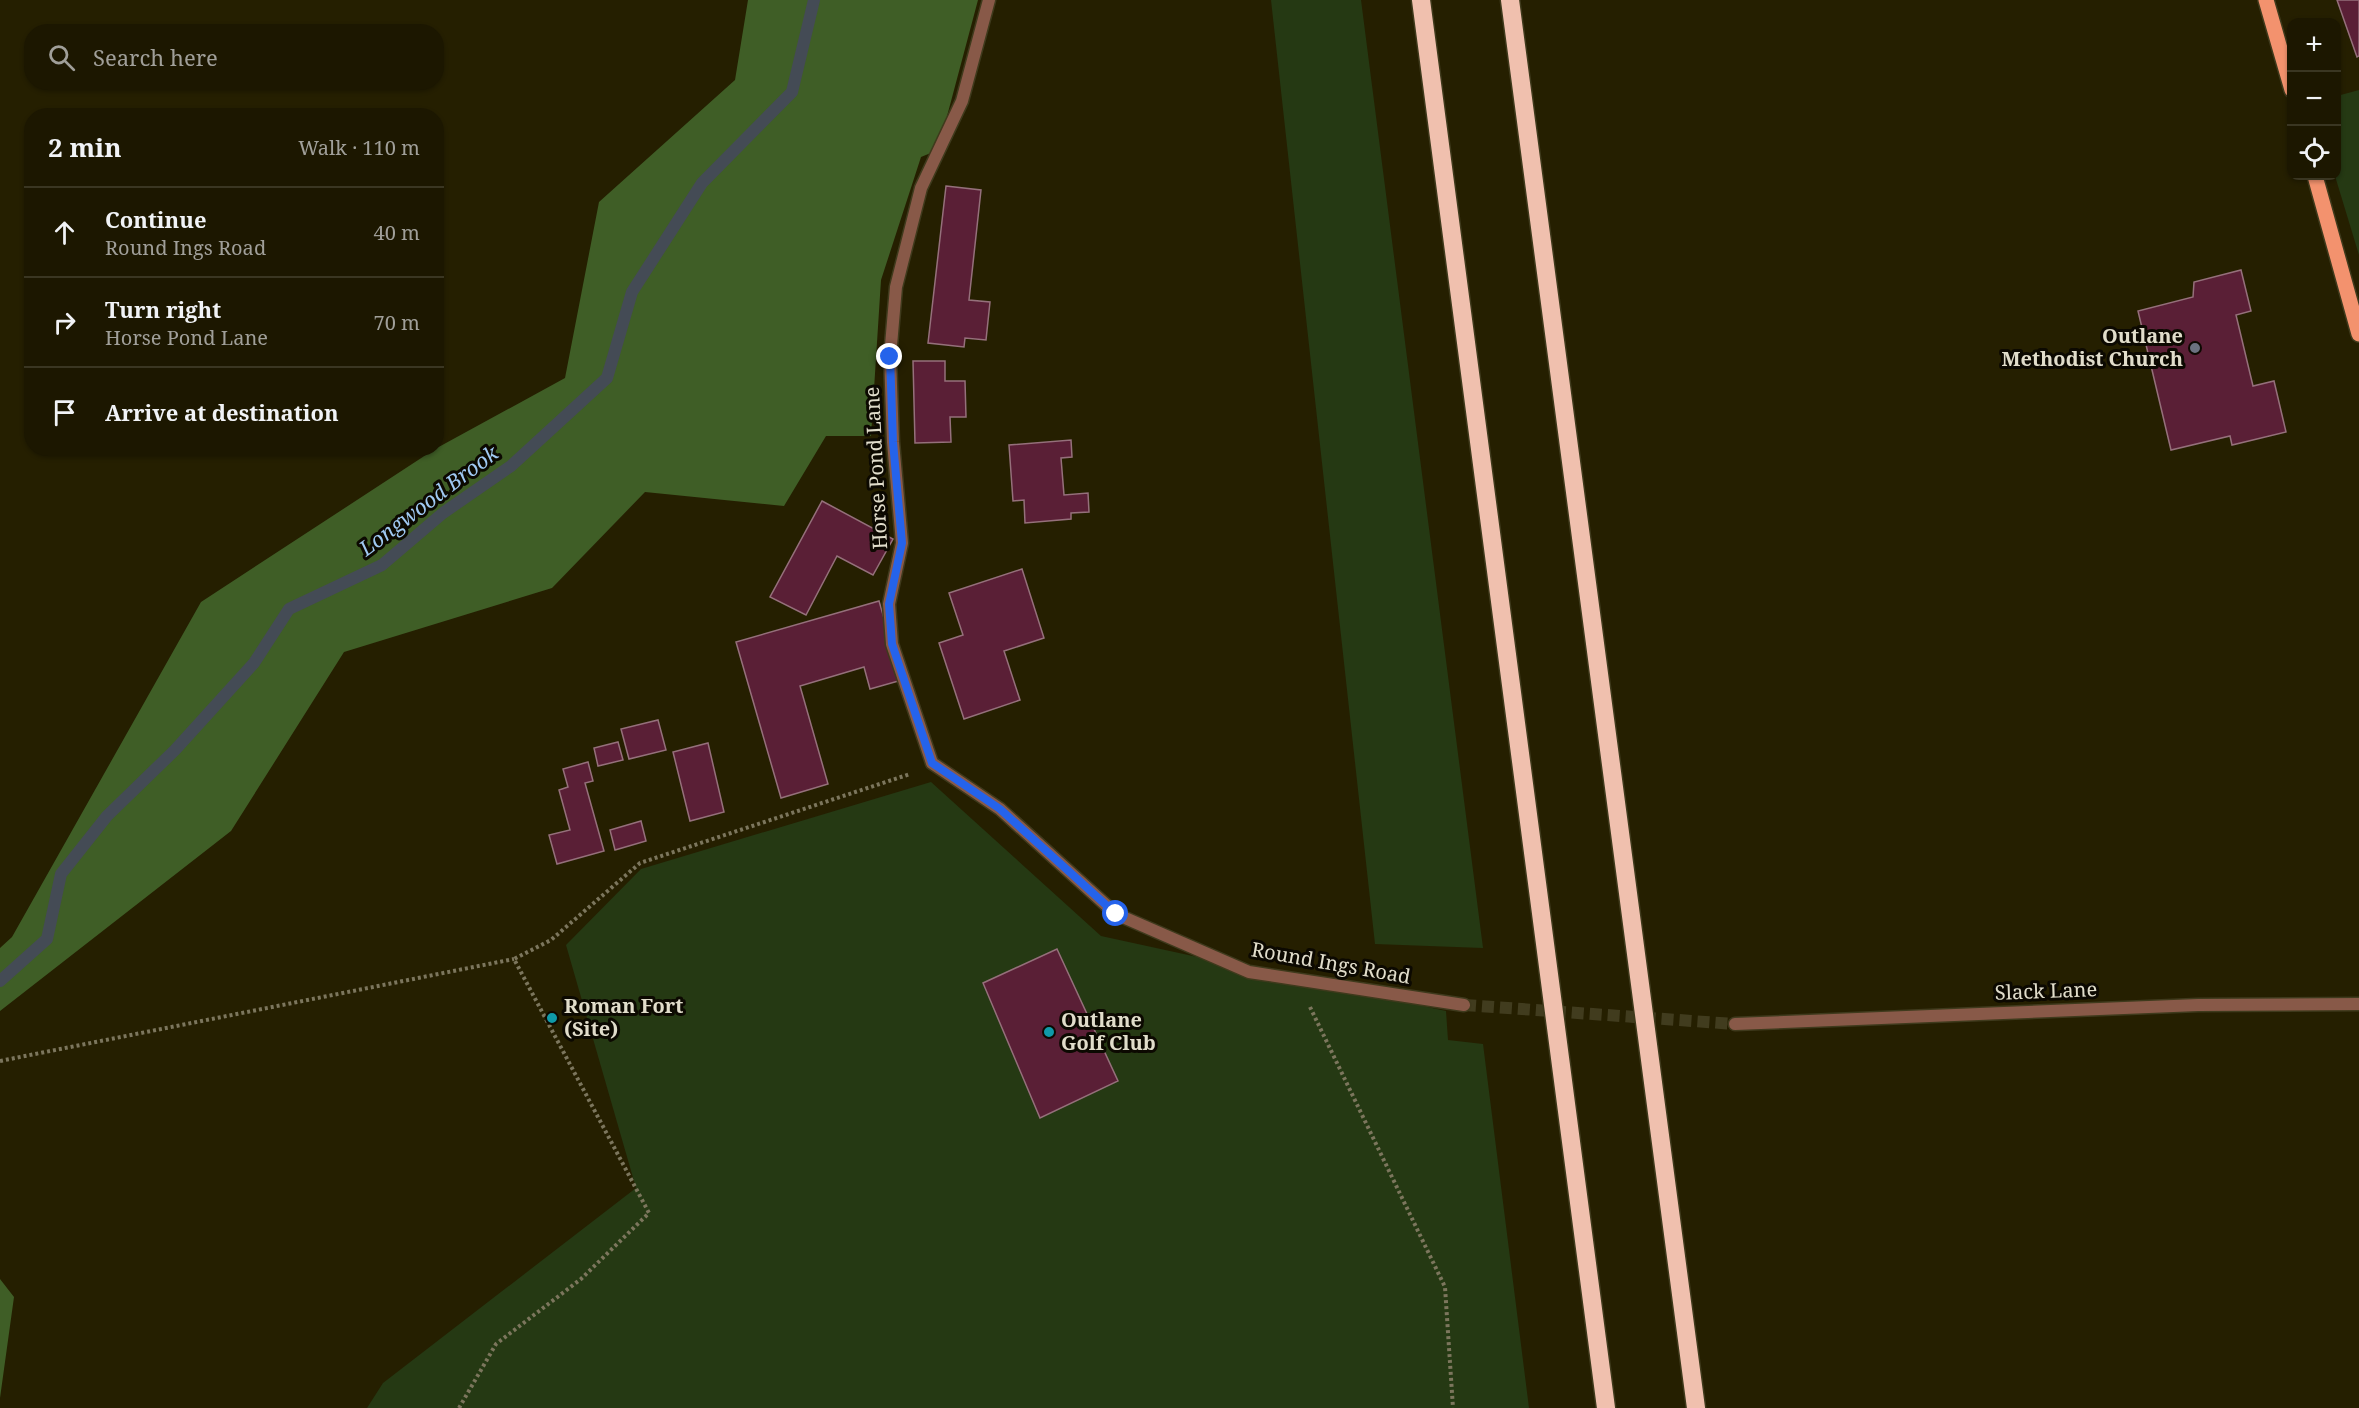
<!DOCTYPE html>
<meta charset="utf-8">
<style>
:root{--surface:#1c1700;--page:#25200a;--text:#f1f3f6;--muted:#a09f99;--line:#3a3622}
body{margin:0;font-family:"Noto Serif",serif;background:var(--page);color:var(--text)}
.controls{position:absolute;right:18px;top:18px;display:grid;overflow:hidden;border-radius:12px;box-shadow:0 2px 4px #0004}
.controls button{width:54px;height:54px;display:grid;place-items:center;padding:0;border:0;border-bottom:2px solid var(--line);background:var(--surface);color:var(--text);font:30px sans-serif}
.stop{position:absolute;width:18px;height:18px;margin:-14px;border:4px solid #2563eb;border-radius:50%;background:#fff}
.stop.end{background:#2563eb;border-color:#fff;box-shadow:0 2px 6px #0008}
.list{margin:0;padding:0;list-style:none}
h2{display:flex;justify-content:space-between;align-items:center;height:78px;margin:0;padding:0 24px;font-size:26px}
h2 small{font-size:20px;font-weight:400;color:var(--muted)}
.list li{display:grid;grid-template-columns:39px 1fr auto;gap:18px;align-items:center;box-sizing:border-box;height:90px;padding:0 24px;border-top:2px solid var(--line)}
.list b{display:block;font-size:22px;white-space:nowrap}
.list p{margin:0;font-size:20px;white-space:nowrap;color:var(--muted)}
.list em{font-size:20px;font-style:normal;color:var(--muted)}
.icon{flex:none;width:33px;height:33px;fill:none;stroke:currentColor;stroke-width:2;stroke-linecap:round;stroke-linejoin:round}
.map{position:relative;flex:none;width:2359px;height:1408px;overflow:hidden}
.search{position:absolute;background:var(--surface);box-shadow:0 2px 4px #0004;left:24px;top:24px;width:420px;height:66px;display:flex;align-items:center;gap:15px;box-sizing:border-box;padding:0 21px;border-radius:24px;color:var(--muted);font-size:22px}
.panel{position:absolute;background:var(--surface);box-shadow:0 2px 4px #0004;left:24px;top:108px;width:420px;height:348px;border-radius:24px}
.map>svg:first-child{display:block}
.green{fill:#253913}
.forest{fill:#3f5e26}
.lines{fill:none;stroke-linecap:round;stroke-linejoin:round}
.stream{stroke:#444b55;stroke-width:12}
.building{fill:#5a1f36;stroke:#95707b;stroke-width:1.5}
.minor-tunnel{stroke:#413c1e;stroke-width:12;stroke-dasharray:12 6;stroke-linecap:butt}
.minor-casing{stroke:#3f3a1c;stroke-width:15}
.primary-casing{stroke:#3f3a1c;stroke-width:18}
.motorway-casing{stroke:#3f3a1c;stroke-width:21}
.path{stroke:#7c765d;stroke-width:4;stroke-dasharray:3 3;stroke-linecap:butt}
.minor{stroke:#885948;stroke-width:12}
.primary{stroke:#f3926e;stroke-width:15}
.motorway{stroke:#f0c0ae;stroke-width:18}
.route{stroke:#2563eb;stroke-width:8}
.worship-dot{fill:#6b7280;stroke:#0c0901;stroke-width:2}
.culture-dot{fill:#0f9aa8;stroke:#0c0901;stroke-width:2}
.labels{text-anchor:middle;stroke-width:6;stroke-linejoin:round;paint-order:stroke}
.poi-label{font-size:20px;font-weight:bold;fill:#e1ddcb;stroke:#0c0901;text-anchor:start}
.street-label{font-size:20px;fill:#e1ddcb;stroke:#0c0901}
.water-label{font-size:21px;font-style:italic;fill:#a0c9f2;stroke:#0c0901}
</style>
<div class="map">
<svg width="2359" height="1408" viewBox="0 0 2359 1408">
<rect width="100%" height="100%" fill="#251f00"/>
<path class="green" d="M1271 0H1361L1483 948 1375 944Z
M2359 90V255L2335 176 2337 96Z
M931 782 1101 936 1446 1011 1448 1040 1483 1044 1529 1408H367L383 1383 636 1188 566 945 641 869Z"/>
<path class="forest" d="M748 0H978L938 150 921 157 881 280 871 436H826L784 506 645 492 552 588 344 652 231 831 0 1011V948L12 937 201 602 435 449 565 378 599 202 735 80Z
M0 1279 14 1297 0 1398Z"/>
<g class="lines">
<path class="stream" d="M0 981 47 939 61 874 107 816 175 750 254 663 289 609 382 565 443 513 511 466 607 378 632 292 702 183 792 92 814 0"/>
</g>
<path class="building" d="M2337 0H2359V56L2357 57Z
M946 186 981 190 969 300 990 302 986 340 965 338 964 347 928 343Z
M2241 270 2251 311 2236 315 2253 386 2274 381 2286 432 2232 445 2230 436 2171 450 2138 311 2193 297 2194 282Z
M913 361H945V381H965L966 417H950L951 442 915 443Z
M1071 440 1072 457 1061 458 1064 495 1088 493 1089 512 1071 513V519L1025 523 1024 500 1013 501 1009 445Z
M822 501 893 539 873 575 837 556 806 615 770 597Z
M1022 569 1044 638 1004 651 1020 700 964 719 939 643 963 635 949 593Z
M879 601 902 680 870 689 864 667 800 686 828 784 781 798 736 642Z
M658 720 666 750 629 759 621 729Z
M618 742 623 760 598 766 594 748Z
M708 743 724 812 690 821 673 752Z
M588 762 593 781 585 783 604 851 557 864 549 835 570 830 559 790 568 787 563 769Z
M641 821 646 841 615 850 610 830Z
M1057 949 1118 1081 1040 1118 983 983Z"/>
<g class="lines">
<path class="minor-tunnel" d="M1464 1005 1735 1024"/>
<defs>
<path id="minor" d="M989 0 962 101 921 188 896 287 890 357 893 442 902 543 889 604 892 644 932 763 1000 809 1116 914 1249 972 1464 1005
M1735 1024 2198 1005 2359 1004"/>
<path id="primary" d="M2266 0 2292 90
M2315 176 2359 334"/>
<path id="motorway" d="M1421 0 1606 1408
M1510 0 1696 1408"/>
</defs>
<use href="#minor" class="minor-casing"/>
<use href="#primary" class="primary-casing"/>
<use href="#motorway" class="motorway-casing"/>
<path class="path" d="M1310 1007 1445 1287 1453 1408
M0 1061 514 959
M459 1408 496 1344 581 1279 649 1213 514 959 551 940 640 863 910 774"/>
<use href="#minor" class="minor"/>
<use href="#primary" class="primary"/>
<use href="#motorway" class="motorway"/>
</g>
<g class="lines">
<path class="route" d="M890 357 893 442 902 543 889 604 892 644 932 763 1000 809 1116 914"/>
</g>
<circle class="worship-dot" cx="2195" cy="348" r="6"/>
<g class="culture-dot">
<circle cx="552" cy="1018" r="6"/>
<circle cx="1049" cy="1032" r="6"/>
</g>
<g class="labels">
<g class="poi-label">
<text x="2183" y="343" text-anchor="end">Outlane<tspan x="2183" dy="23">Methodist Church</tspan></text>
<text x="564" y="1013">Roman Fort<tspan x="564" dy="23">(Site)</tspan></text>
<text x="1061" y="1027">Outlane<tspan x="1061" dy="23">Golf Club</tspan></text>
</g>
<g class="street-label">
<text transform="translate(876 468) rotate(-93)" y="7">Horse Pond Lane</text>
<text transform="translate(1331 963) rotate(10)" y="7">Round Ings Road</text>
<text transform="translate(2046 991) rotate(-2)" y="7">Slack Lane</text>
</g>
<g class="water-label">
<text transform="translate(429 501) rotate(-37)" y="7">Longwood Brook</text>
</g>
</g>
</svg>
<div class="controls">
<button>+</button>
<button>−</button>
<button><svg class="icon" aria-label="locate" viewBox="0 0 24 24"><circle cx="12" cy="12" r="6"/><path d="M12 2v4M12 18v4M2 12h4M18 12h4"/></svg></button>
</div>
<div class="stop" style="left:1116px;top:914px"></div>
<div class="stop end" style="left:890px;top:357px"></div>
<div class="search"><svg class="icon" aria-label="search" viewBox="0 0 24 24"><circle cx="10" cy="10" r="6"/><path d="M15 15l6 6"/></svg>Search here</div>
<section class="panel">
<h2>2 min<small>Walk · 110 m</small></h2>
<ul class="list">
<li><svg class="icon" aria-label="ahead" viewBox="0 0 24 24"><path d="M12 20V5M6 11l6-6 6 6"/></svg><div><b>Continue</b><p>Round Ings Road</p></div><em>40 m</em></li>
<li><svg class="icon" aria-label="right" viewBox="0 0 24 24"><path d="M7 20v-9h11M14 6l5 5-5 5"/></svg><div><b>Turn right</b><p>Horse Pond Lane</p></div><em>70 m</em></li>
<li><svg class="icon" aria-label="arrive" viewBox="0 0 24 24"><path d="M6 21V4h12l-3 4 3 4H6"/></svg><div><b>Arrive at destination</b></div></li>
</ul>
</section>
</div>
